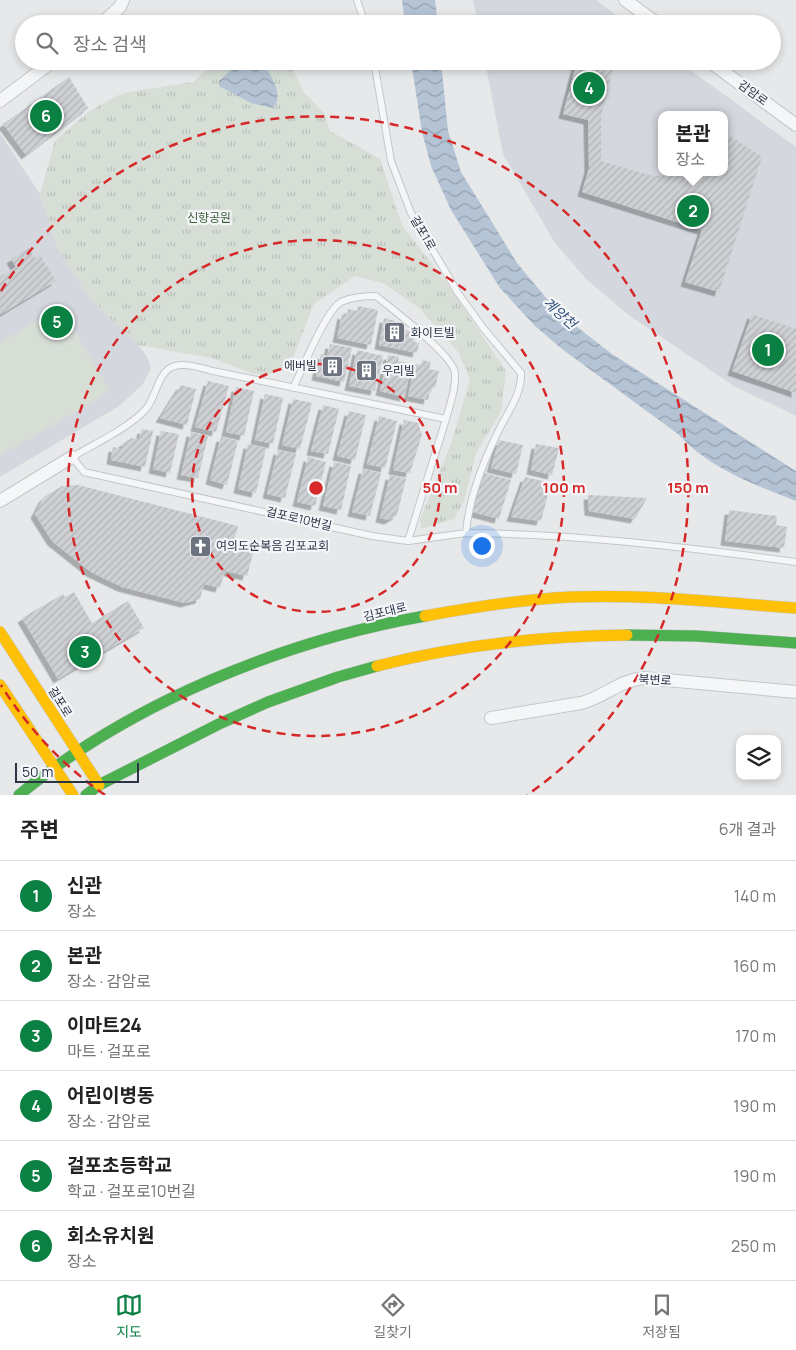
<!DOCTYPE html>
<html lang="ko">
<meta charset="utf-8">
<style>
:root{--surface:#fff;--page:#f6f6f6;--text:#222;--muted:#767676;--line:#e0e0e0;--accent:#0b8043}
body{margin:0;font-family:Manrope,"Noto Sans KR",sans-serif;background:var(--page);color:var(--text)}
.controls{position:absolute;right:15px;bottom:15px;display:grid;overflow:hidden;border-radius:10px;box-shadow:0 2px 8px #0003}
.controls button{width:45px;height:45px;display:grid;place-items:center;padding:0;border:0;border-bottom:1px solid var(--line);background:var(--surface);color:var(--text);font:25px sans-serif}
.scale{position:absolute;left:15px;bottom:12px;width:124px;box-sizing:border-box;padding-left:5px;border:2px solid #2b3445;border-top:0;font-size:14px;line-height:18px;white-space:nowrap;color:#2b3445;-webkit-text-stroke:4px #f4f6f9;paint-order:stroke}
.you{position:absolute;left:481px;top:545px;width:18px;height:18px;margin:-12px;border:4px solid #fff;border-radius:50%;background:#1a73e8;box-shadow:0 0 0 8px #1a73e833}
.badge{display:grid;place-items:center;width:32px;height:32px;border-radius:50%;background:var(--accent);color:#fff;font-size:16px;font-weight:700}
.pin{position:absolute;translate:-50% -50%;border:2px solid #fff;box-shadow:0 1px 5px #0006}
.popup{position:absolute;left:658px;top:111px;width:70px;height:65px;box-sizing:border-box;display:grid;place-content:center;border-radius:10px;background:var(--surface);filter:drop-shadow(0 1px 4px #0005);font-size:16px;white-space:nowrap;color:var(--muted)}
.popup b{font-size:19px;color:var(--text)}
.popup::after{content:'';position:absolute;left:50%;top:100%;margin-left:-10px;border:10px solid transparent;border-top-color:var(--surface)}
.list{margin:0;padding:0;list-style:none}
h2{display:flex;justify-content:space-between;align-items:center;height:65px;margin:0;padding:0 20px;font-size:21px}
h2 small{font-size:16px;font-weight:400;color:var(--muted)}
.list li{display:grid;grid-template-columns:32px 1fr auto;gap:15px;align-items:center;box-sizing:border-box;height:70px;padding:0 20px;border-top:1px solid var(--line)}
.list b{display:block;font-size:19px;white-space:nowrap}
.list p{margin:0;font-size:16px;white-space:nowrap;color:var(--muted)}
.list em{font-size:16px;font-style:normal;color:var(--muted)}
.icon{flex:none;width:28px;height:28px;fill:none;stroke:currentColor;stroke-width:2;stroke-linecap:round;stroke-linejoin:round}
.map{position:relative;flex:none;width:796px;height:795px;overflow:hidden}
.search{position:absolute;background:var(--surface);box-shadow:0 2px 8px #0003;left:15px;right:15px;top:15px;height:55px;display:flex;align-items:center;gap:12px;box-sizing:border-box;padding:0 18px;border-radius:28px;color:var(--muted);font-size:19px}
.sheet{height:485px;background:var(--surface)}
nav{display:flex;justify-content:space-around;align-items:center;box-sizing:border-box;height:70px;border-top:1px solid var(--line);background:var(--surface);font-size:14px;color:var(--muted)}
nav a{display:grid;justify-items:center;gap:2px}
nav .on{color:var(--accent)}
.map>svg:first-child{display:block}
.built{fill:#d4d7dd;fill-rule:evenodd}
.grass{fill:#d6ded6}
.park{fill:url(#park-tufts)}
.water{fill:url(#water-waves)}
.building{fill:url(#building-hatch);filter:url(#shadow)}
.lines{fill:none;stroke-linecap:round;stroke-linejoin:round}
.lane-casing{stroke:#c4c6c8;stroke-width:8}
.street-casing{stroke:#c4c6c8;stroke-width:14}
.fast-casing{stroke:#c4c6c8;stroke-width:12}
.slow-casing{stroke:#c4c6c8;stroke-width:12}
.lane{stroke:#f5f6f7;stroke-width:6}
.street{stroke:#f5f6f7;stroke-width:12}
.fast{stroke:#4caf50;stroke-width:11}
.slow{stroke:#ffc107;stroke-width:11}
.ring{fill:none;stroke:#d62828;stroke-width:2.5;stroke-dasharray:9 6}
.labels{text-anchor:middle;stroke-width:4.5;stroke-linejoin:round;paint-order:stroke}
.street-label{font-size:12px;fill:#2b3445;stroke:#f4f6f9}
.park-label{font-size:12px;fill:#3f6138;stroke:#f4f6f9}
.poi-label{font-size:12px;fill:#2b3445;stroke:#f4f6f9;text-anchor:start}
.water-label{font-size:14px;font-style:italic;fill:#34527a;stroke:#f4f6f9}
.centre{fill:#d62828;stroke:#f4f6f9;stroke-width:2.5}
.ring-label{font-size:15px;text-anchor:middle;font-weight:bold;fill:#d62828;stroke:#f4f6f9;stroke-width:4.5;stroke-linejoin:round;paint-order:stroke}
</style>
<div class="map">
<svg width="796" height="795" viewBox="0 0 796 795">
<defs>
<pattern id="park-tufts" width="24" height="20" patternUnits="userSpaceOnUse" patternTransform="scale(1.25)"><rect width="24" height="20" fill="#d6ded6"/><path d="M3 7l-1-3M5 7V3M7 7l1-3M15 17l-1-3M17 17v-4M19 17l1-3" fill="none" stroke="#b8bfb9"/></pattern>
<pattern id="water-waves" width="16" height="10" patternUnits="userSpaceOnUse" patternTransform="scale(1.25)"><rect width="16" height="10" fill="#b4c4d5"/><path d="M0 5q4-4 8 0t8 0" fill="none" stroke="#93a0af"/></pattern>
<pattern id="building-hatch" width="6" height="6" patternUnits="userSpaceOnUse" patternTransform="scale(1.25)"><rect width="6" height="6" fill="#ced0d3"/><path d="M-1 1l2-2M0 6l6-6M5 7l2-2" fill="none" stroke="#b1b3b6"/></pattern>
<filter id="shadow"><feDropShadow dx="-4.5" dy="4.5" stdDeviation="0" flood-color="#0004"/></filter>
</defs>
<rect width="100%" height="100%" fill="#e6e8ea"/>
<path class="built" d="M473 0H596L628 24H478Z
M485 61H678L796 147V416L734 386 630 316 587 280 555 243 503 154ZM662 115H724V172H662Z
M0 133 40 194 58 249 90 298 138 345 147 356 151 368 143 384 119 406 0 477Z"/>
<path class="grass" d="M61 307 110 391 0 456V342Z"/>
<path class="park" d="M217 61H289L304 92 324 113 330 131 380 159 402 225 448 285 506 371 501 412 476 453 464 501 454 519 421 529 420 520 451 444 470 380 459 353 418 307 383 283 355 276 314 304 291 363 276 372 266 375 254 374 212 358 138 345 90 298 58 249 40 194 55 141 87 113 116 96 129 92 193 82Z"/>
<path class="water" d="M402 0H435L438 24H405Z
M241 61H263C270 76 285 93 273 108L251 103 219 86V81Z
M411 61H441L448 131 461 172 517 263 547 299 577 327 612 354 796 471V501C753 484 710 469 678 434L562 349 535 326 500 288 451 210 431 166 422 132Z"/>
<path class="building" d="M577 61H615L601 117V161L659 178 661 172H724V132L762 157 719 292 685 282 702 230 582 192 589 168 588 120 563 114Z
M69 77 88 108 26 155 3 124Z
M29 248 35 258 40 255 56 281 0 315V277L16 267 11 259Z
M358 306 378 310 371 345 337 338 342 314 347 316 348 309 357 311Z
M752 314 796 329V393L732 371Z
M384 318 395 321V323L402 325 401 329 410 331 409 336 415 337 414 342 419 343 417 353 379 345Z
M330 344 352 348 344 382 316 376 321 354 327 356Z
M357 350 383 356 375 391 349 386Z
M388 355 399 357 398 361 412 364 404 397 380 391Z
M422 360 431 362 429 369 439 371 435 388 431 387 428 400 408 396 415 364 421 365Z
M208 381 229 386 216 432 195 427Z
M181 385 196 389 187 425 160 418Z
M236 387 254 391 244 436 226 432Z
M265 394 283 398 273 444 255 440Z
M293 399 312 403 300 449 282 445Z
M323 405 339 409 328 454 311 451Z
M349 411 366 415 355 460 337 456Z
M379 416 397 421 385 468 367 464Z
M404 420 418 423 422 435 410 473 393 470Z
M142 429 153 431 145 467 111 460 113 447 122 449 123 443 132 438 139 439Z
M161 431 179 434 170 473 153 469Z
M191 432 208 436 198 478 181 475Z
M221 437 238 441 227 485 210 480Z
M499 440 523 445 516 474 491 468Z
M248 444 266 448 256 493 238 489Z
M536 444 559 448 552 475 531 470Z
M278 450 296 454 285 498 267 494Z
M308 457 326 462 315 506 297 502Z
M334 462 351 466 341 510 323 506Z
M363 469 381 473 370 516 352 512Z
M484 473 511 480 499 519 472 512Z
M390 475 406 479 397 515 389 520 380 518Z
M525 477 551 483 541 521 511 517Z
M78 485 238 526 234 540 255 546 247 576 225 571 220 588 204 584 200 599 185 603 122 587 91 572 52 541 35 514 44 497 62 486Z
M588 495 647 498 635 519 589 511Z
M729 510 777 516 776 525 787 527 784 548 725 541Z
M74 592 92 623 128 601 144 628 58 679 22 618 63 594 65 597Z"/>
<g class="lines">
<defs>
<path id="lane" d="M357 0 365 24
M374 61 391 161 411 213 458 293 484 329 521 373C522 394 508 411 499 430 483 462 469 497 466 533 577 534 686 547 796 562
M293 388C302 370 326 310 341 302 352 297 363 296 376 296 391 308 453 355 455 373 456 389 450 404 446 419
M408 541 446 419 218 372C206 370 184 361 172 367 158 373 156 397 146 409 129 428 94 444 72 457L84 472 372 536 408 541 466 533"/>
<path id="street" d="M625 0 658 24
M101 24 120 7 123 0
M709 61 796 125
M0 101 53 61
M0 501 72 457
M491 718 581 703C605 697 617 681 644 678L796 692"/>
<path id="fast" d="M627 635 697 636 796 643
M19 795C130 703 283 641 425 616
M86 795 99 785 219 724 268 702 338 677 377 666"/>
<path id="slow" d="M425 616C474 607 523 599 572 597 647 594 722 603 796 608
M0 632 99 785
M377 666C458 645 544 636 627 635
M0 685 73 795"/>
</defs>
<use href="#lane" class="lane-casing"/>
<use href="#street" class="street-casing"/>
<use href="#fast" class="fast-casing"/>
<use href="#slow" class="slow-casing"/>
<use href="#lane" class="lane"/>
<use href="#street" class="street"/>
<use href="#fast" class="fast"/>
<use href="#slow" class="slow"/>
</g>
<g class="ring">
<circle cx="316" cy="488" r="124"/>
<circle cx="316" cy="488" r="248"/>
<path d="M105 795A372 372 0 0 1 1 685M1 291A372 372 0 1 1 527 795"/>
</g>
<defs>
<symbol id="building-square" viewBox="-11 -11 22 22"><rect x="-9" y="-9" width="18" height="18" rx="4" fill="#6c737f" stroke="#f4f6f9"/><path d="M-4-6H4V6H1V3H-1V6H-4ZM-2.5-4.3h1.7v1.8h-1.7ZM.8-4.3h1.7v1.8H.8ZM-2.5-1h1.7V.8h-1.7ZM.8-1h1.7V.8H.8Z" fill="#fff"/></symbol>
<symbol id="church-square" viewBox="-11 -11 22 22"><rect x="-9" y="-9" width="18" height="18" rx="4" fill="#6c737f" stroke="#f4f6f9"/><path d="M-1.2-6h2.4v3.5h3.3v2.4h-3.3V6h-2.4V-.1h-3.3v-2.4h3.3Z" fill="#fff"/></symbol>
</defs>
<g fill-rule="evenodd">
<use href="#building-square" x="382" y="320" width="25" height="25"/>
<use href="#building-square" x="320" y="354" width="25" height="25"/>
<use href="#building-square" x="354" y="358" width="25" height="25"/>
<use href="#church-square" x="188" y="534" width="25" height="25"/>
</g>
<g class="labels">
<g class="street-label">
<text transform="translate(753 93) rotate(36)" y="4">감암로</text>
<text transform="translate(423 233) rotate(60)" y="4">걸포1로</text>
<text transform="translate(299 519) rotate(13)" y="4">걸포로10번길</text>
<text transform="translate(385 612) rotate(-14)" y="4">김포대로</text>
<text transform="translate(655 680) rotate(3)" y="4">북변로</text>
<text transform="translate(60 702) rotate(58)" y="4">걸포로</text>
</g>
<g class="park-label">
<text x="209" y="222">신향공원</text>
</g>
<g class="poi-label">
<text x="411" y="337">화이트빌</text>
<text x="317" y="370" text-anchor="end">에버빌</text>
<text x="382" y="375">우리빌</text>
<text x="216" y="550">여의도순복음 김포교회</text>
</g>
<g class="water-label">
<text transform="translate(560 313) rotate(42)" y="5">계양천</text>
</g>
</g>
<circle cx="316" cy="488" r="8" class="centre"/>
<g class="ring-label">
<text x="440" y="493">50 m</text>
<text x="564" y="493">100 m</text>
<text x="688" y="493">150 m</text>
</g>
</svg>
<div class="controls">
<button><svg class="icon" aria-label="layers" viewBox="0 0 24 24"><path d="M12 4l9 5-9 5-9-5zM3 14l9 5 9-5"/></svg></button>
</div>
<div class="scale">50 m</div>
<div class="you"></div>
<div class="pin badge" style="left:768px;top:350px">1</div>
<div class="pin badge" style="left:693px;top:211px">2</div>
<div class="popup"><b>본관</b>장소</div>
<div class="pin badge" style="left:85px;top:652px">3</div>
<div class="pin badge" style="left:589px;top:88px">4</div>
<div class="pin badge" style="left:57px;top:322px">5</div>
<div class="pin badge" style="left:46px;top:116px">6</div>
<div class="search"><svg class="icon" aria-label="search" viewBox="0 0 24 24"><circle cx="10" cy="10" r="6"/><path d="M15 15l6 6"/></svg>장소 검색</div>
</div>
<section class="sheet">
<h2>주변<small>6개 결과</small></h2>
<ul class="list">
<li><span class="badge">1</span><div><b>신관</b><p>장소</p></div><em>140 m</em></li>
<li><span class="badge">2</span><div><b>본관</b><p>장소 · 감암로</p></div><em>160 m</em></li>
<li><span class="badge">3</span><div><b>이마트24</b><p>마트 · 걸포로</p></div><em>170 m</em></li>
<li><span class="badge">4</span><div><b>어린이병동</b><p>장소 · 감암로</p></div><em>190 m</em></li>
<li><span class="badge">5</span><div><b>걸포초등학교</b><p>학교 · 걸포로10번길</p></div><em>190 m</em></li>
<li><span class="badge">6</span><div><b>회소유치원</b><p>장소</p></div><em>250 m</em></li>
</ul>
</section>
<nav>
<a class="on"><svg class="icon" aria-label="map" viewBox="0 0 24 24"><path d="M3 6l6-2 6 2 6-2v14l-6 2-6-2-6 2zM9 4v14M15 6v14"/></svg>지도</a>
<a><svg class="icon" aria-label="directions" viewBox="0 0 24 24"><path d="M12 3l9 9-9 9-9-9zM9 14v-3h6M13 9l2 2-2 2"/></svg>길찾기</a>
<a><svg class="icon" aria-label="saved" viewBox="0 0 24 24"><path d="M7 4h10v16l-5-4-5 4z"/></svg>저장됨</a>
</nav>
